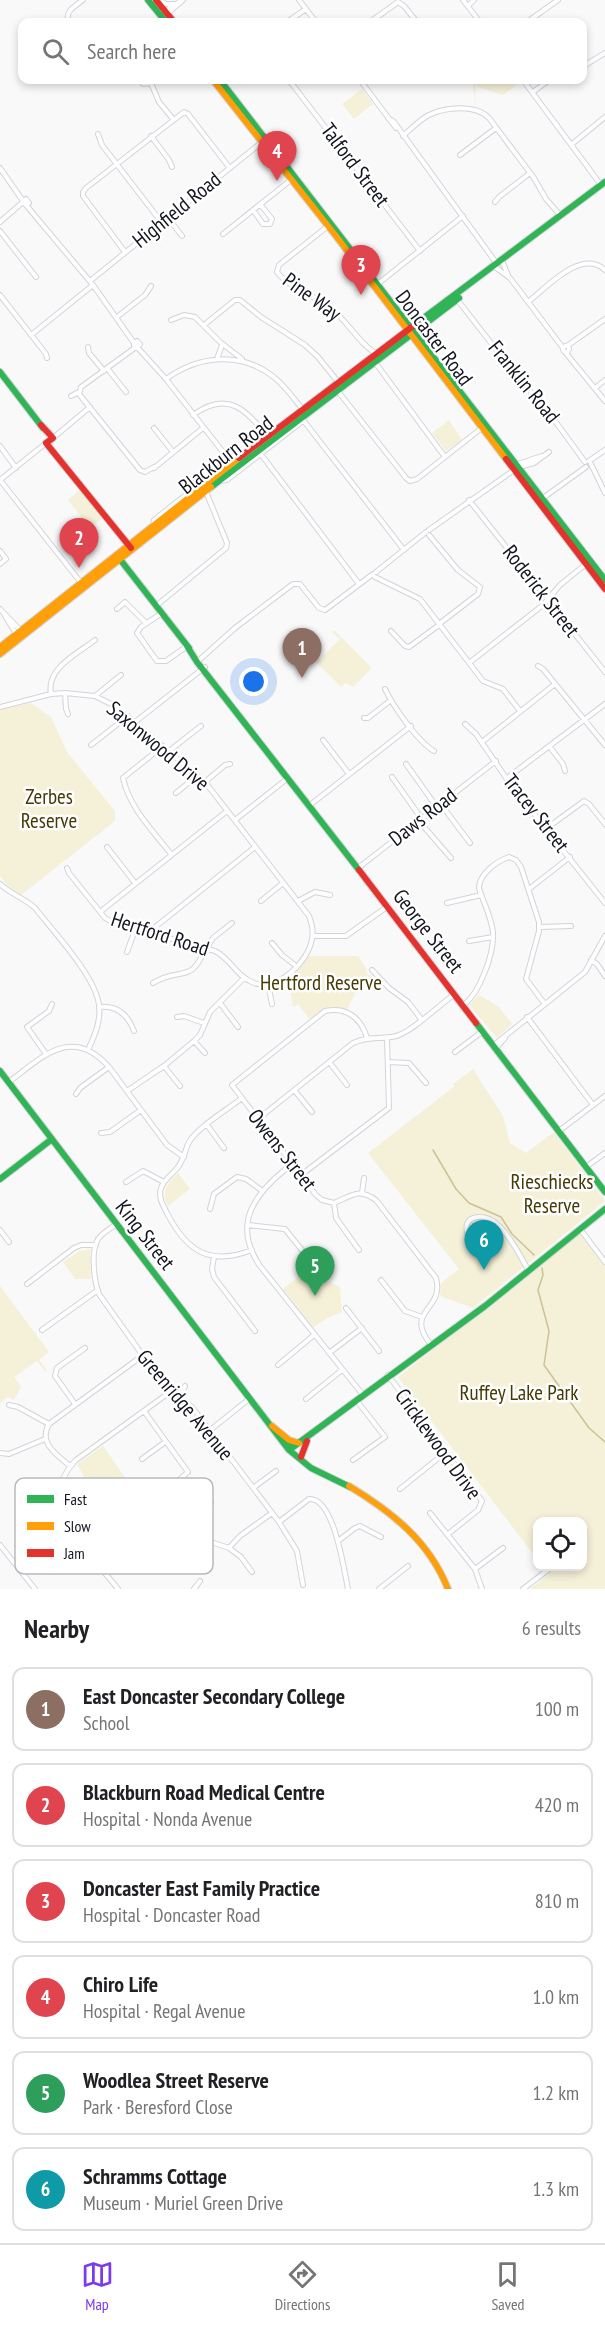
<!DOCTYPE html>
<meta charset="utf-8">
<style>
:root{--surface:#fff;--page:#f6f6f6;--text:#202124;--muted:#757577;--line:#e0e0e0;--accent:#7c3aed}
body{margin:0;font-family:"PT Sans Narrow",sans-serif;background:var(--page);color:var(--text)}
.controls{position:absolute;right:18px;bottom:18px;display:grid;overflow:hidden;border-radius:12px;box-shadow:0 3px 9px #0003}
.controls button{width:54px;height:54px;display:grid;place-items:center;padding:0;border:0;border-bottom:2px solid var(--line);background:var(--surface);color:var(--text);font:30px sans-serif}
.you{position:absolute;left:254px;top:682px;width:21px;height:21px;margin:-15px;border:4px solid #fff;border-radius:50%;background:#1a73e8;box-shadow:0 0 0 9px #1a73e833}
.badge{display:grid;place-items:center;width:39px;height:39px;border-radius:50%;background:var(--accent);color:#fff;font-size:20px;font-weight:700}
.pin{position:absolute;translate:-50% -50px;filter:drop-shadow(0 2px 3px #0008)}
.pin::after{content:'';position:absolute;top:32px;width:21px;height:18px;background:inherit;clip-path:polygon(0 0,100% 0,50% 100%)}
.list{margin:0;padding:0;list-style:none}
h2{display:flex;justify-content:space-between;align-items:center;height:78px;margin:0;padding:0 24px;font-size:26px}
h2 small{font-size:20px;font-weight:400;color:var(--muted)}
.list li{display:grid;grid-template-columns:39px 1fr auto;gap:18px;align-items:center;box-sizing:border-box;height:84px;margin:0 12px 12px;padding:0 12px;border:2px solid var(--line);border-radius:12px}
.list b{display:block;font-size:22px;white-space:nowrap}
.list p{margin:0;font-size:20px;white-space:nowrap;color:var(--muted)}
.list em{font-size:20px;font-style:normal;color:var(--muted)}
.icon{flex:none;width:33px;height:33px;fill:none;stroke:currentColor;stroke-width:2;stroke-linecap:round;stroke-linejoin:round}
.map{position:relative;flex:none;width:605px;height:1589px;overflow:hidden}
.search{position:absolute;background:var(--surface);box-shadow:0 3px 9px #0003;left:18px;right:18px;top:18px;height:66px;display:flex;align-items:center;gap:15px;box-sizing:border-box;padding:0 21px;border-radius:12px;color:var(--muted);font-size:22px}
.sheet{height:654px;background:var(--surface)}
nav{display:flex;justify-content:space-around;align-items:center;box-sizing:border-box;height:84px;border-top:2px solid var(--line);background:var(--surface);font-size:16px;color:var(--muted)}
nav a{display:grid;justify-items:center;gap:3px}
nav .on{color:var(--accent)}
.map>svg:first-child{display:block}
.green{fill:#f5f0d8}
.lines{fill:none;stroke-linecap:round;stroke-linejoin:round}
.stream{stroke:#ccc294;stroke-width:1.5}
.street-casing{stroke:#d2d4da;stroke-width:6}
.fast-casing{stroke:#d2d4da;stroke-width:8}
.slow-casing{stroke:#d2d4da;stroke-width:8}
.jam-casing{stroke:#d2d4da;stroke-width:8}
.street{stroke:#fefefe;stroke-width:4}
.fast{stroke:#30b455;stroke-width:6}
.slow{stroke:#ff9f0a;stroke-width:6}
.jam{stroke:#e5322d;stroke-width:6}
.labels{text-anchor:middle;stroke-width:5;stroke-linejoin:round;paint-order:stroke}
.street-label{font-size:21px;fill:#131520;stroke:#fff}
.park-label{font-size:21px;fill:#453a03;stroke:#fff}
.key{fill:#fff;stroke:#b8b9bc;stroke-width:1.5}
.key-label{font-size:16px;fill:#131520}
</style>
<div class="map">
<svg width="605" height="1589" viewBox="0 0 605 1589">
<rect width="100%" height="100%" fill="#f9f9f9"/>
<path class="green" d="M469 80H519L521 82 503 95 475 86 476 106 473 85Z
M362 89 373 104 354 119 342 104Z
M449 420 462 440 446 451 432 433Z
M80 490 103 519 89 527 68 500Z
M334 630 371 667 370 670 353 687 346 683 341 687 316 662 320 658 322 660 323 656 340 639 332 632Z
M31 703 51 717 67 752 115 811V821L21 895 7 885 0 876V710Z
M309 956H358L366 968 367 974 374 977 361 983 347 1009 328 1008 309 1019 298 1004 293 1007 289 980Z
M479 995 499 1007 512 1024 497 1038 469 1005Z
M473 1069 503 1116 510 1143 526 1153 554 1132 605 1201 473 1308 440 1296 441 1283 459 1269 368 1153 455 1086 453 1084Z
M178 1173 190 1189 168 1206C160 1191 168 1183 178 1173Z
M580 1234 605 1266V1589H530L549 1574 544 1567 582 1566V1522H538L537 1559 398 1377Z
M90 1249 91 1279H75L63 1262 80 1251Z
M311 1267 315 1280 320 1281 324 1279 340 1287 342 1312 325 1319 313 1328 283 1289Z
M0 1286 49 1352 39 1360 47 1371 46 1372 37 1361 14 1377 21 1387 14 1400 8 1397 0 1403Z
M103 1446 136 1493 102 1531 87 1514 83 1486 87 1482 77 1464Z"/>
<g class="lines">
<path class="stream" d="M433 1150 456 1189 469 1203 501 1217 512 1234 534 1255
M542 1268 543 1275 538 1290 549 1331 544 1365 589 1428 605 1442"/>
<defs>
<path id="street" d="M160 0 166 4H173
M299 0 316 22
M463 0 480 22
M468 6 474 0
M165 11 179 2
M168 13 183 0
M68 22C65 11 75 6 83 0
M287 22 306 9
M370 22 398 2 404 6 417 22
M527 22 558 0
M582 67 605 53
M289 80 420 251
M360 80 396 128
M523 80 601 185
M151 83 159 102 173 119
M143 84 151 83
M533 92 549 80
M388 118 394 122 497 264
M98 134 102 145 162 223
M151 136 169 160 172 167
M403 136C411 129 419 120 429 115 445 107 476 104 489 118L534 178 546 199 560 215
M572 144 605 117
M460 155 496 128
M0 168 23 201
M26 199 29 203 26 205 23 202Z
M495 202 499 197 530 173
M26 205 93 285 134 343
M253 210 263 224H270L272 219 260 204
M168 218 182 236
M0 222 23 202
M328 226 279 265 277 272C289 288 316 296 332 309 346 320 363 348 376 353
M0 231 36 277
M223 234 292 179
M125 252 83 196V192L86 188 184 112 188 114 229 167
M502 261 508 275
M495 267 510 278 563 348
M90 281 262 142
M379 283 463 216
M0 295 46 354 47 358
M456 298 519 379 544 406 585 462
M528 302C547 287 582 248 605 270
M117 317 145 295 151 286
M171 320 184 315 195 317 220 342 242 359
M204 325 235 300H240L261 317 305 345 318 357 339 383
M31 335 93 285
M137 341 140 344 137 347 134 345Z
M563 349a3 3 0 1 1 6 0a3 3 0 1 1-6 0Z
M567 346 605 319
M88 347 89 353 104 371
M136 347 81 387 79 394 140 470 145 472 154 467
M137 347 166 379 233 465
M565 352 605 401
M217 359 222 345
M372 363 377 365 445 457
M107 368 126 392
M166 379C199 355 242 351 275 378 286 387 294 399 303 410
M595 388 605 380
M337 390 406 478 410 481 417 479 483 427
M71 396 79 392
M193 415C227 390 247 409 268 438
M300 416 404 550
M154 428 173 452
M53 438 90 407
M0 446 16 468
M257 449 359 584
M589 461 605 450
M518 464 542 456
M591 464 605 493
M520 467 534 463 549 452
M154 468 203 428
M0 480 82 584
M0 480 46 443
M220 481 227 480 303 421
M543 498 586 467
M469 500 605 672
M153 526 154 520 216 471 222 470
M429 530 514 470
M429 535 458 570 480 587 478 594 439 624
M0 551 6 559 0 564
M376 572 426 532
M375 577 420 599 483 681 503 689 520 711
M156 606 226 548 227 543 206 492
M0 609 22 632
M117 609 125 602 146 623
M162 613 141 627 137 633 157 661H166L187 646
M4 614 16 634
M391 631 405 646 409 647 439 625
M197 662 235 628 293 584H300L319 608 325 610 373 574
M469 663 543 605 560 585 586 564
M538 666 543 669 605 745
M385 689C393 706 418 742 434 751
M65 693 66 709 68 714
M51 694C46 668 77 654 95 640
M95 696 121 675
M0 707 51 694 65 693 95 696 115 706 205 782 309 916C312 924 314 931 312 939 308 962 279 991 254 983 237 977 231 959 215 951L114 923 105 918 69 873 67 868
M364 718H368L391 700
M135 722 205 667
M465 724 476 734 511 785 605 903
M323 740 349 774
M482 742 555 684
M91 745 128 716
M163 746 123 778C129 807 153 831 171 854
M549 746 563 764 565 771
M169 751 201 726
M406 764 436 806
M392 777 421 818
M507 778 605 704
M205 782 225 765 230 764
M176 793 197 776
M440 803 470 843
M310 805 411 726
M235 820 288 778
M418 820 451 858
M547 828 584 801 589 804 605 824
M107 847 135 883
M358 868 496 761
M0 884C11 894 24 898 35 908 53 931 96 977 99 1005 101 1021 95 1035 88 1050
M529 889 570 857
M261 901 283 883
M298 901 315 892 330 895
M447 903 481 895
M100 912 227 811
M540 927 571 926
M150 933 154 928 255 847
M313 936H346L388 906
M469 941 493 937
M272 943 282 955 296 966
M207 948 213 938 232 923
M127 952 135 930
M591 960 597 964 605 976
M372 970 389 988 408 1002 421 1019
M153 983C180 966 192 985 205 948
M268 984 272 1004
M220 1003 238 1027
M464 1005C480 992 494 954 493 933 492 918 483 902 479 888 479 874 497 861 509 857L516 860 521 867 539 922V931L526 979 544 1003
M99 1007C117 1005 128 1015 134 1031
M177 1017 184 1016 204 1023
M527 1017 593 1105
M367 1038C361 1017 346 1007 325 1011L232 1085 316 1195 322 1200 334 1203C352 1196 358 1187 376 1200L436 1278C445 1311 403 1310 431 1345
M194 1041 205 1053
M494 1045 585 972 605 936
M496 1048 505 1038
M455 1052 483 1031
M46 1054 27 1027 49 1011 52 1004
M388 1062 409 1063 426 1083
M330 1063 347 1085
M164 1066 180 1086
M9 1082C42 1057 72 1025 109 1067L167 1145 184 1157
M127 1091 164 1066 194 1041 200 1035 210 1012 244 978
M295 1091 312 1112
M76 1094 80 1088 109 1067
M242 1098C227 1110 199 1126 189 1142 185 1150 184 1159 178 1167 173 1174 164 1179 161 1188 158 1198 163 1205 167 1213 187 1252 210 1266 252 1250
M258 1119 353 1043C370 1035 381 1040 396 1036 412 1032 440 1004 455 994
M207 1125 224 1148
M559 1131 605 1096
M101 1133 110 1132 141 1110
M292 1164C257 1191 230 1222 260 1266L363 1395
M586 1167 605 1153
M301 1175 389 1108 387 1038
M126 1182 143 1171 164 1182
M362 1193 364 1178
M334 1203 336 1218 359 1250
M210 1209 214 1194 237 1177 246 1179 261 1190
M115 1225C110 1229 100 1234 97 1241 91 1253 94 1281 99 1294L163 1384 192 1407 279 1522 297 1551 303 1585
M248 1225 285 1229 318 1270V1276
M580 1229 605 1262
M0 1230 9 1242
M482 1256C478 1249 470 1240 467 1232 463 1215 483 1214 493 1221 509 1232 519 1255 529 1271
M214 1257 212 1269 214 1277 255 1331
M381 1280 405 1311 422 1317
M27 1284 74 1248 81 1245H96
M346 1308 379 1351
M42 1330 98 1290
M329 1353 362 1328
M278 1365 314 1335
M388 1375 482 1501 478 1510 448 1534
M179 1397 185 1386
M306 1399 342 1370
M75 1404 55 1376 57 1368 85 1348
M9 1405 18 1407 49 1424
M144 1411 188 1472C169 1488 156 1504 152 1529
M209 1431 249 1399
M0 1453 9 1454 45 1439
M142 1459 165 1442
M353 1460 385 1437 357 1401
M70 1466C56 1454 38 1443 49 1424L142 1356
M253 1488 276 1471
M400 1489 446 1452
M28 1493 34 1495 59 1496
M430 1513 475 1569 482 1589
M279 1522 309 1499C334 1497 344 1570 348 1589
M190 1540 192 1525 211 1503
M338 1541 355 1528 360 1526 381 1537
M0 1545 35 1589
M229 1548 240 1536 272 1513
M97 1563 128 1537 139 1531 149 1529 180 1539 214 1543 229 1548 241 1557 252 1572
M157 1567 173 1554 180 1539
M475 1569 503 1548
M118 1589C90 1553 32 1505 76 1460L170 1392
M194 1589 200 1581
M379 1589 408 1566
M523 1589 553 1566"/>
<path id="fast" d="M148 0 166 22
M220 80 605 580
M417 323 605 182
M0 372 43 428
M211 487 459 298
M119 558 189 648
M187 646 197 662 359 870
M476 1023 605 1192
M0 1071 289 1450
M0 1179 52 1139
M280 1435 292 1448
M350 1487 311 1468 289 1450 485 1306 605 1209"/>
<path id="slow" d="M213 80 336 236 506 459
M0 647 239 458
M0 654 211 487
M272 1426 289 1440 299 1443
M349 1486C392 1512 429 1541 448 1589"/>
<path id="jam" d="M156 0 174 22
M41 425 53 438 46 443 131 548
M239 458 417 323
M506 459 605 589
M359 870 476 1023
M301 1457 307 1441"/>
</defs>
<use href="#street" class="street-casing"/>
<use href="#fast" class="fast-casing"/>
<use href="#slow" class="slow-casing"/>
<use href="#jam" class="jam-casing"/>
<use href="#street" class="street"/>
<use href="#fast" class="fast"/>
<use href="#slow" class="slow"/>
<use href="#jam" class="jam"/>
</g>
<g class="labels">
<g class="street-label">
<text transform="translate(355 165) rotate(53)" y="7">Talford Street</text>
<text transform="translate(177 210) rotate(-39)" y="7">Highfield Road</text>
<text transform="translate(312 297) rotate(36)" y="7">Pine Way</text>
<text transform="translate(434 338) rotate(53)" y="7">Doncaster Road</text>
<text transform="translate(524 382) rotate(51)" y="7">Franklin Road</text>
<text transform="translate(226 455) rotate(-38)" y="7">Blackburn Road</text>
<text transform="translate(541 591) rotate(52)" y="7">Roderick Street</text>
<text transform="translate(158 746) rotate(40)" y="7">Saxonwood Drive</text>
<text transform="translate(536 813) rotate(52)" y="7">Tracey Street</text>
<text transform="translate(423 817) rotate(-38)" y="7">Daws Road</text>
<text transform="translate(428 931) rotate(52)" y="7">George Street</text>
<text transform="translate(160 934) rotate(18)" y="7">Hertford Road</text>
<text transform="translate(282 1150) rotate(52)" y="7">Owens Street</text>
<text transform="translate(145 1235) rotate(52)" y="7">King Street</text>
<text transform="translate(185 1405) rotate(50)" y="7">Greenridge Avenue</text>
<text transform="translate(438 1444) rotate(54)" y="7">Cricklewood Drive</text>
</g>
<g class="park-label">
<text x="49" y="804">Zerbes<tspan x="49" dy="24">Reserve</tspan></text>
<text x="321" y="990">Hertford Reserve</text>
<text x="552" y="1189">Rieschiecks<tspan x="552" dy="24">Reserve</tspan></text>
<text x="519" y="1400">Ruffey Lake Park</text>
</g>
</g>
<rect x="15" y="1478" width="198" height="96" rx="9" class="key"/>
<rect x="27" y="1495" width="27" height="8" fill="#30b455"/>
<rect x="27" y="1522" width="27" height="8" fill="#ff9f0a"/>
<rect x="27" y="1549" width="27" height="8" fill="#e5322d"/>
<g class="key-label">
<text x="64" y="1505">Fast</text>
<text x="64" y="1532">Slow</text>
<text x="64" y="1559">Jam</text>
</g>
</svg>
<div class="controls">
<button><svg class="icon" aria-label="locate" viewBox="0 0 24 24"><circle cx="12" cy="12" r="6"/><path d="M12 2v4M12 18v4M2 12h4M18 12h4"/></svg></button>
</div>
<div class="you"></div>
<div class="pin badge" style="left:302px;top:678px;background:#8d6e63">1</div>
<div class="pin badge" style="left:79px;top:568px;background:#e0444e">2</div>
<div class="pin badge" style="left:361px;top:295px;background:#e0444e">3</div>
<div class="pin badge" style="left:277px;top:181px;background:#e0444e">4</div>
<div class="pin badge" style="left:315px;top:1296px;background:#2e9e5b">5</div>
<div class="pin badge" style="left:484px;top:1270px;background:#0f9aa8">6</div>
<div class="search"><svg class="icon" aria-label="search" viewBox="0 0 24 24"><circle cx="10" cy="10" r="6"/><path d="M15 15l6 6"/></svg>Search here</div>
</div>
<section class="sheet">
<h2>Nearby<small>6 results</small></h2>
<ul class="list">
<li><span class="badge" style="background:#8d6e63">1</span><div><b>East Doncaster Secondary College</b><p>School</p></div><em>100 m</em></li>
<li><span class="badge" style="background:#e0444e">2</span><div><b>Blackburn Road Medical Centre</b><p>Hospital · Nonda Avenue</p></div><em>420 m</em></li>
<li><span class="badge" style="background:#e0444e">3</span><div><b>Doncaster East Family Practice</b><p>Hospital · Doncaster Road</p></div><em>810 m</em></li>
<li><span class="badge" style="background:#e0444e">4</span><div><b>Chiro Life</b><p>Hospital · Regal Avenue</p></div><em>1.0 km</em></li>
<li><span class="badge" style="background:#2e9e5b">5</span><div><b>Woodlea Street Reserve</b><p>Park · Beresford Close</p></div><em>1.2 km</em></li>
<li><span class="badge" style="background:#0f9aa8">6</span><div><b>Schramms Cottage</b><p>Museum · Muriel Green Drive</p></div><em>1.3 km</em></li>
</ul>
</section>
<nav>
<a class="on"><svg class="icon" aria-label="map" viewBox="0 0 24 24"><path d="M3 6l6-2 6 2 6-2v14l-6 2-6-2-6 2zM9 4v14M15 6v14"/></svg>Map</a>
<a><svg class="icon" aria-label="directions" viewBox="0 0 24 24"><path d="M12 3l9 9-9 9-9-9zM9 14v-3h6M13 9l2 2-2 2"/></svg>Directions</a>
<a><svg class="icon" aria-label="saved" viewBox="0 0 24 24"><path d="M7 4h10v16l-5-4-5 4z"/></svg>Saved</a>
</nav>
